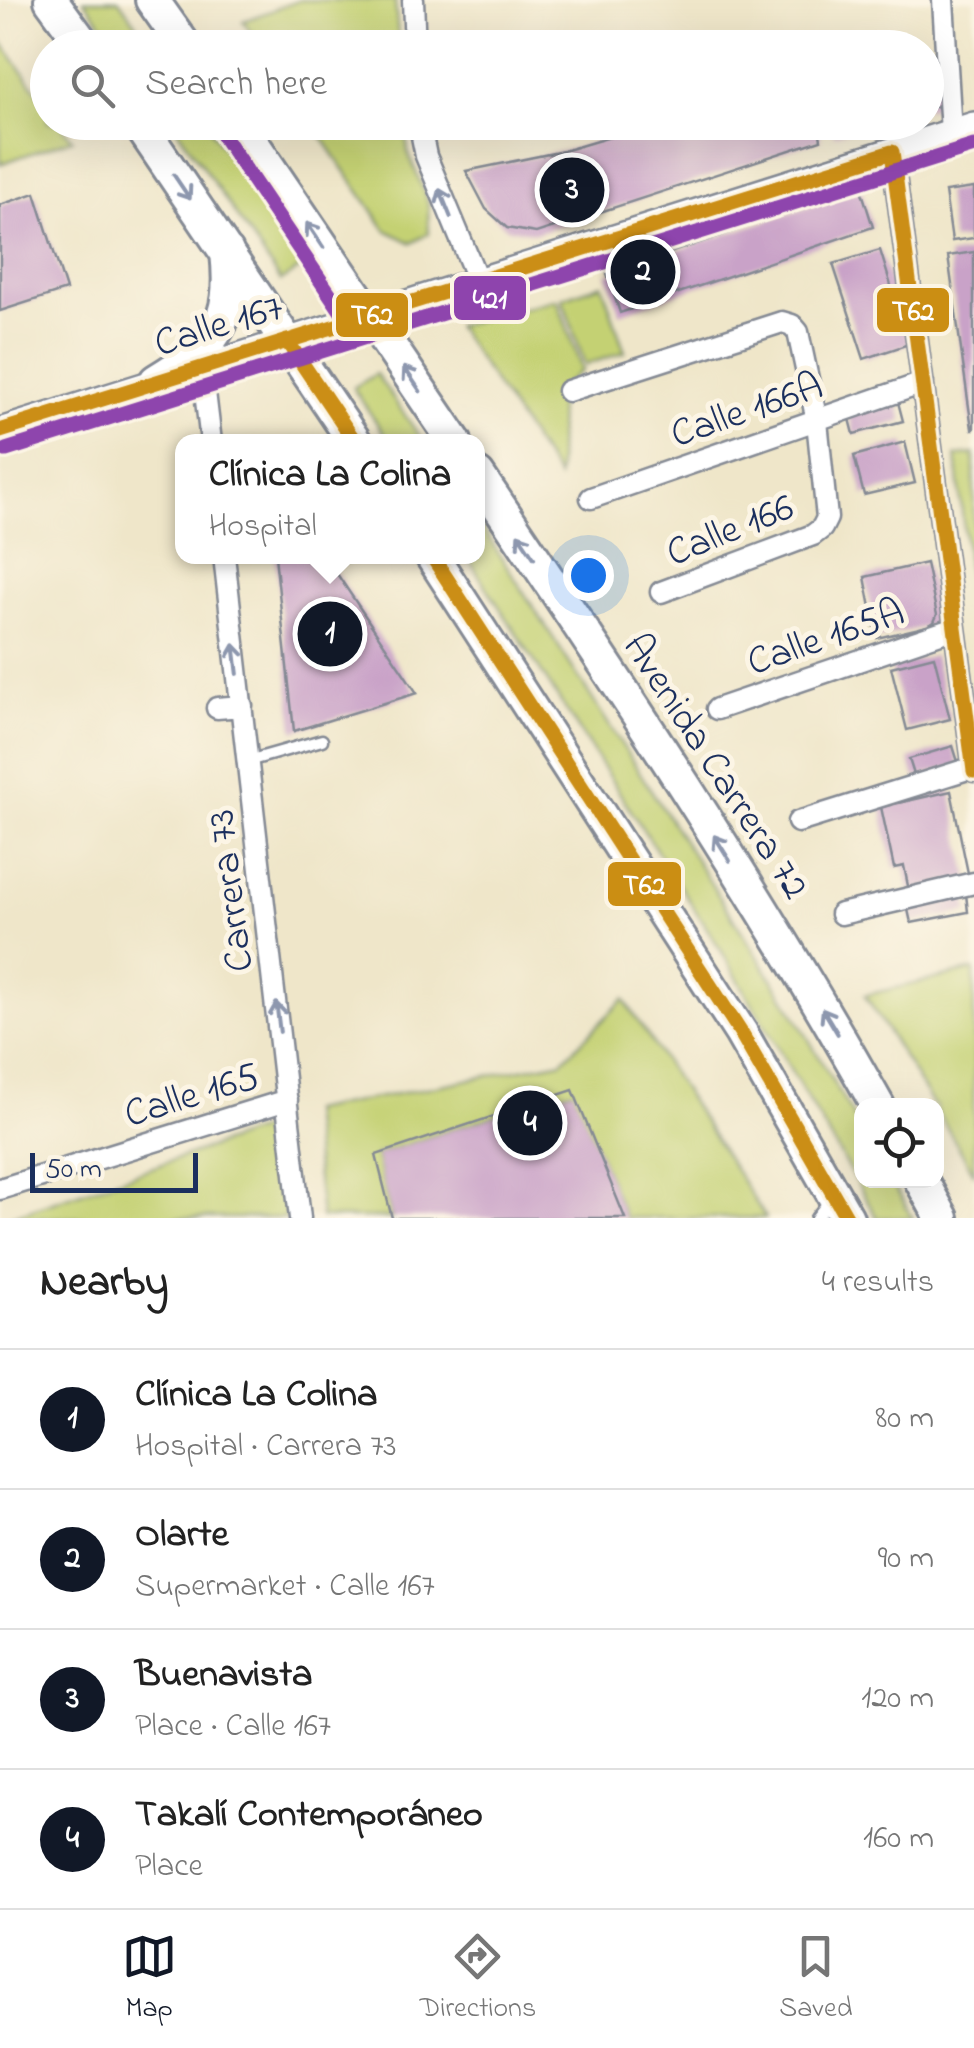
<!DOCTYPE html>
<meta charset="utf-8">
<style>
:root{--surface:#fff;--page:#f2f2f2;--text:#222;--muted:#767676;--line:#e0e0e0;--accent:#111827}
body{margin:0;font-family:"Indie Flower",sans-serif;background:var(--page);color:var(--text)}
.controls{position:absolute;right:30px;bottom:30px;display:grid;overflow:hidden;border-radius:20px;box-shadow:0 10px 40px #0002}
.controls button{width:90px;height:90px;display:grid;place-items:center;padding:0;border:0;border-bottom:2px solid var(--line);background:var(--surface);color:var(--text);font:50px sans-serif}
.scale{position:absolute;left:30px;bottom:25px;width:168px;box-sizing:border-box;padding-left:10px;border:5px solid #1b2f5e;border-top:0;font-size:28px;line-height:35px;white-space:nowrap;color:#1b2f5e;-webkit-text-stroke:8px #fcf5e5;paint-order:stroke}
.you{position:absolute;left:588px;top:575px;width:35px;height:35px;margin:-25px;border:8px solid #fff;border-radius:50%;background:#1a73e8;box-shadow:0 0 0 15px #1a73e833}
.badge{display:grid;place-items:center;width:65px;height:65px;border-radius:50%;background:var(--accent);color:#fff;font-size:32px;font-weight:700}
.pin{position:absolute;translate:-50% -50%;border:5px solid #fff;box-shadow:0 2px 10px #0006}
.popup{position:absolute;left:175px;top:434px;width:310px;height:130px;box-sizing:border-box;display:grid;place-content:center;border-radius:20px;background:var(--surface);filter:drop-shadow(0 2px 8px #0005);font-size:32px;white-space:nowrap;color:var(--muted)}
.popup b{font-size:38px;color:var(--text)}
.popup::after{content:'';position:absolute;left:50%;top:100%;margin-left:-20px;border:20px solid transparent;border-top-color:var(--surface)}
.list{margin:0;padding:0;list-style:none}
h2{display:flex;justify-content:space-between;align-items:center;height:130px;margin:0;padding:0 40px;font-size:42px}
h2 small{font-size:32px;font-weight:400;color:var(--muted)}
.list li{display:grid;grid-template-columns:65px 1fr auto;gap:30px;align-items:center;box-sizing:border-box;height:140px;padding:0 40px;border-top:2px solid var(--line)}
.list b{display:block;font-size:38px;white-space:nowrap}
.list p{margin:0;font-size:32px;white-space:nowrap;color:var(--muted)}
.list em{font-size:32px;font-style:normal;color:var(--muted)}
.icon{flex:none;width:55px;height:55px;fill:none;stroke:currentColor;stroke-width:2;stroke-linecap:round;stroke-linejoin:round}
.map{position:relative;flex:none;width:974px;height:1218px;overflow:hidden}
.search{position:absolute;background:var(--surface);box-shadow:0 10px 40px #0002;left:30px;right:30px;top:30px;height:110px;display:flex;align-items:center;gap:25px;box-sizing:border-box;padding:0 35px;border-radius:55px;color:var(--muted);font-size:38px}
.sheet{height:690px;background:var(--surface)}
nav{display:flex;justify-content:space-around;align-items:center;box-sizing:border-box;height:140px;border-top:2px solid var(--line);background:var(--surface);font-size:28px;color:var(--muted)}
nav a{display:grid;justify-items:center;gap:5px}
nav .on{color:var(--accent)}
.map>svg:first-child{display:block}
.green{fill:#c4d173;stroke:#708068;stroke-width:2.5}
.building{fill:#c9a2c8}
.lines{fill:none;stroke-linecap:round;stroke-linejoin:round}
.service-casing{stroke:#858a94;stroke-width:15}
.minor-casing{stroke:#858a94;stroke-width:25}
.tertiary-casing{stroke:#858a94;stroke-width:30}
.trunk-casing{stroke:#858a94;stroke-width:38}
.service{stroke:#fff;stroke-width:10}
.minor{stroke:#fff;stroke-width:20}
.tertiary{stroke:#fff;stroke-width:25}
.trunk{stroke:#fff;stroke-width:32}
.bus-1-casing{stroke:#fcf5e5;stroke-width:22}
.bus-2-casing{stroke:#fcf5e5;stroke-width:22}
.bus-1{stroke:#cb8e13;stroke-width:15}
.bus-2{stroke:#8e44ad;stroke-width:15}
.oneway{stroke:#8d97ae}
.labels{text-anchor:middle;stroke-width:10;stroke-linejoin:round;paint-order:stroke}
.street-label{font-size:40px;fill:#1b2f5e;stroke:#fcf5e5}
.line-badge{stroke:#fcf5e5;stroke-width:4}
.badge-label{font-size:28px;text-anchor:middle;font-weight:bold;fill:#fff}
</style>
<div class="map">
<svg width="974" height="1218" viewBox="0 0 974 1218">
<rect width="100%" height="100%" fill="#fcf5e5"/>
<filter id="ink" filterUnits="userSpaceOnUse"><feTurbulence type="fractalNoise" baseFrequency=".01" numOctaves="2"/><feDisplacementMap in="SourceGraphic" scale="20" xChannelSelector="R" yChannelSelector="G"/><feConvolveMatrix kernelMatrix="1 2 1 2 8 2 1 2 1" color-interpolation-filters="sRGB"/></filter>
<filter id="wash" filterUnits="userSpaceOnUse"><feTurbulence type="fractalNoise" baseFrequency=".0048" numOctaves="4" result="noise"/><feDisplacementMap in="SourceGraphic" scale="40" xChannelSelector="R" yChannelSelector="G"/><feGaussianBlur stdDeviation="2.25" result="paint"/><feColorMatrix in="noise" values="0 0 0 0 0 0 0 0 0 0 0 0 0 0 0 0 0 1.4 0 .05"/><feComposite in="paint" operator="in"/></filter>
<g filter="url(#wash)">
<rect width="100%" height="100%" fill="#efe6c9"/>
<path class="green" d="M84 0H119L153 47H119Z
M300 0H395L399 47H261L243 21Z
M0 40 47 105 48 122 60 123 72 139 0 164Z
M173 123H206L306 265 281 281Z
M312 123H405L408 152 428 202 429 233 412 243 386 230Z
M602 284 625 352 585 365 562 298Z
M557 299 582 370 559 389 558 478 456 326Z
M376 374 423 441H389L353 388Z
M974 454V616H973L956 456Z
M478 521 789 1005 861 1130 862 1180 891 1181 913 1218H877L721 950 467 557 478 556Z
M974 970V1173L937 1112 936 1106 933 1105 865 995Z
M624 999 766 1218H625L572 1090 376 1155 392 1218H321L310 1111 562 1061Z
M275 1125 286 1218H6Z"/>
<g id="blocks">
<path class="building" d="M940 77 946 104 926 109V80Z
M661 122H818L821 140 536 233 507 228 486 209 466 171 563 151Z
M830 122H872V124L834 135Z
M974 188V238L952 241 945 192Z
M861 189 873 227 620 313 607 274Z
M35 193 66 290 0 311V205Z
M880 250 909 344 864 359 833 264Z
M974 252V429H972L948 256Z
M898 402 903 421 854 434 849 415Z
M905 442 915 483 864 495 854 456Z
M275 556H325L417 693 294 731Z
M926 563 937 615 934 622 928 626 877 638 865 577Z
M934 656 950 719 907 730 891 667Z
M953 746 959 765 915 778 909 759Z
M951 791 969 878 909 891 904 866 894 868 881 807Z
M966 894 968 912 911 923 907 905Z
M573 1090 625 1218H392L376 1155Z"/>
</g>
</g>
<g filter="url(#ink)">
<use href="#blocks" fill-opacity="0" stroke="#858a94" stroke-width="2.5"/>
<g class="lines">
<defs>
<path id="service" d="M248 761 322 740
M816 1218 830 1200"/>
<path id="minor" d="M413 0 415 48
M943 0 951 133
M419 122 426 156 478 281
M892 152 974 771
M202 367 211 442
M568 391 782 322 792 325 798 332 817 421 827 518 822 528 813 535 661 592
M591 498 923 383
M224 556 300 1218
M217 708 242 706
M717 709 955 628
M798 822 974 767
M841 914 974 883
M0 1189 287 1100"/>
<path id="tertiary" d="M0 431 974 125"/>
<path id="trunk" d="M51 0 86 48
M152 0 186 48
M138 122 355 442
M238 122 455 442
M156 381C215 345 235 324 227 252
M478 475C617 680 756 889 878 1106
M432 556 741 1033 847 1218
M921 1180 942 1218"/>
</defs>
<use href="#service" class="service-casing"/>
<use href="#minor" class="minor-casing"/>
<use href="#tertiary" class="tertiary-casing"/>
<use href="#trunk" class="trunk-casing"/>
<use href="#service" class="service"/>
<use href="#minor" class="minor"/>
<use href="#tertiary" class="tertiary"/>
<use href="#trunk" class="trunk"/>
<defs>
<path id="bus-1" d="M287 341 355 442
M0 431 892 152 974 771
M432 556 741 1033 847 1218"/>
<path id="bus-2" d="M221 133 352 327
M6 450 974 146"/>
</defs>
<use href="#bus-1" class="bus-1-casing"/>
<use href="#bus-2" class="bus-2-casing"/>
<use href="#bus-1" class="bus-1"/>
<use href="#bus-2" class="bus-2"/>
</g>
<defs><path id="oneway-shaft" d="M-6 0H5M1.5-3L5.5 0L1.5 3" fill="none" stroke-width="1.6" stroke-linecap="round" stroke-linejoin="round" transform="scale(2.5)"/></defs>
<g class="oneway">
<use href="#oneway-shaft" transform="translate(182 187) rotate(56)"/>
<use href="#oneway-shaft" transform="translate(445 203) rotate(-112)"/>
<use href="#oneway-shaft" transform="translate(315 235) rotate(-124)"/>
<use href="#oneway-shaft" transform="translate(412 379) rotate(-124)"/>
<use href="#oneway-shaft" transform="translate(526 546) rotate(-124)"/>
<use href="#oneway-shaft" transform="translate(236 659) rotate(-97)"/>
<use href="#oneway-shaft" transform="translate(722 848) rotate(-122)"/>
<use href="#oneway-shaft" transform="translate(278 1017) rotate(-97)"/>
<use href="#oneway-shaft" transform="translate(830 1021) rotate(-121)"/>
</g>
</g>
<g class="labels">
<g class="street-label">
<text transform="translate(218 323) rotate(-17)" y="14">Calle 167</text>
<text transform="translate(746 408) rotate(-19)" y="14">Calle 166A</text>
<text transform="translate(729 528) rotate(-22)" y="14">Calle 166</text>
<text transform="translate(825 635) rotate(-19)" y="14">Calle 165A</text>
<text transform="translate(718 765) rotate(57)" y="14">Avenida Carrera 72</text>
<text transform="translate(228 891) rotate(-97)" y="14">Carrera 73</text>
<text transform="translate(191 1093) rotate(-17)" y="14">Calle 165</text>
</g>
</g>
<g class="line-badge">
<rect x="452" y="274" width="76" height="48" rx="10" fill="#8e44ad"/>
<rect x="875" y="286" width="76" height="48" rx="10" fill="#cb8e13"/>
<rect x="334" y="291" width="76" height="48" rx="10" fill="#cb8e13"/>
<rect x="606" y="860" width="77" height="48" rx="10" fill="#cb8e13"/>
</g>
<g class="badge-label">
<text x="490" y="308">421</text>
<text x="913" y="320">T62</text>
<text x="372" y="324">T62</text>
<text x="644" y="894">T62</text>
</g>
</svg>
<div class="controls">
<button><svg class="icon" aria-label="locate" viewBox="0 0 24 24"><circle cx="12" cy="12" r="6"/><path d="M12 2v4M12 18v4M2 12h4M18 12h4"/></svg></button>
</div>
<div class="scale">50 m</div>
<div class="you"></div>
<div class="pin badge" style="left:330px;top:634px">1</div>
<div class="popup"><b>Clínica La Colina</b>Hospital</div>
<div class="pin badge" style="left:643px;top:272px">2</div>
<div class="pin badge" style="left:572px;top:190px">3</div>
<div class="pin badge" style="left:530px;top:1123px">4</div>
<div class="search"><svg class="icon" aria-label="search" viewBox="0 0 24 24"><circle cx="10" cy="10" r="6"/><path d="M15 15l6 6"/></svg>Search here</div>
</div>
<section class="sheet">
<h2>Nearby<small>4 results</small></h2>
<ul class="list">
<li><span class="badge">1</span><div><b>Clínica La Colina</b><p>Hospital · Carrera 73</p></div><em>80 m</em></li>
<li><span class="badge">2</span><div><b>Olarte</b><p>Supermarket · Calle 167</p></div><em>90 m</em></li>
<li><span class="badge">3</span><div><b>Buenavista</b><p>Place · Calle 167</p></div><em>120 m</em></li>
<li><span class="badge">4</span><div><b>Takalí Contemporáneo</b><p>Place</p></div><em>160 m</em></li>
</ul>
</section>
<nav>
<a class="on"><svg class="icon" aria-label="map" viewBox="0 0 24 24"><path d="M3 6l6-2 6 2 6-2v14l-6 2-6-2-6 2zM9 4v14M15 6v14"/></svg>Map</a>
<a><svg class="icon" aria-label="directions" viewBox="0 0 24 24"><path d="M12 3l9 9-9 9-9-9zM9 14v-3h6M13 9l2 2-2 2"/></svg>Directions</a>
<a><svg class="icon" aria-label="saved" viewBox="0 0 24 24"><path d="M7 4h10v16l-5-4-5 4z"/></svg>Saved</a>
</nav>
